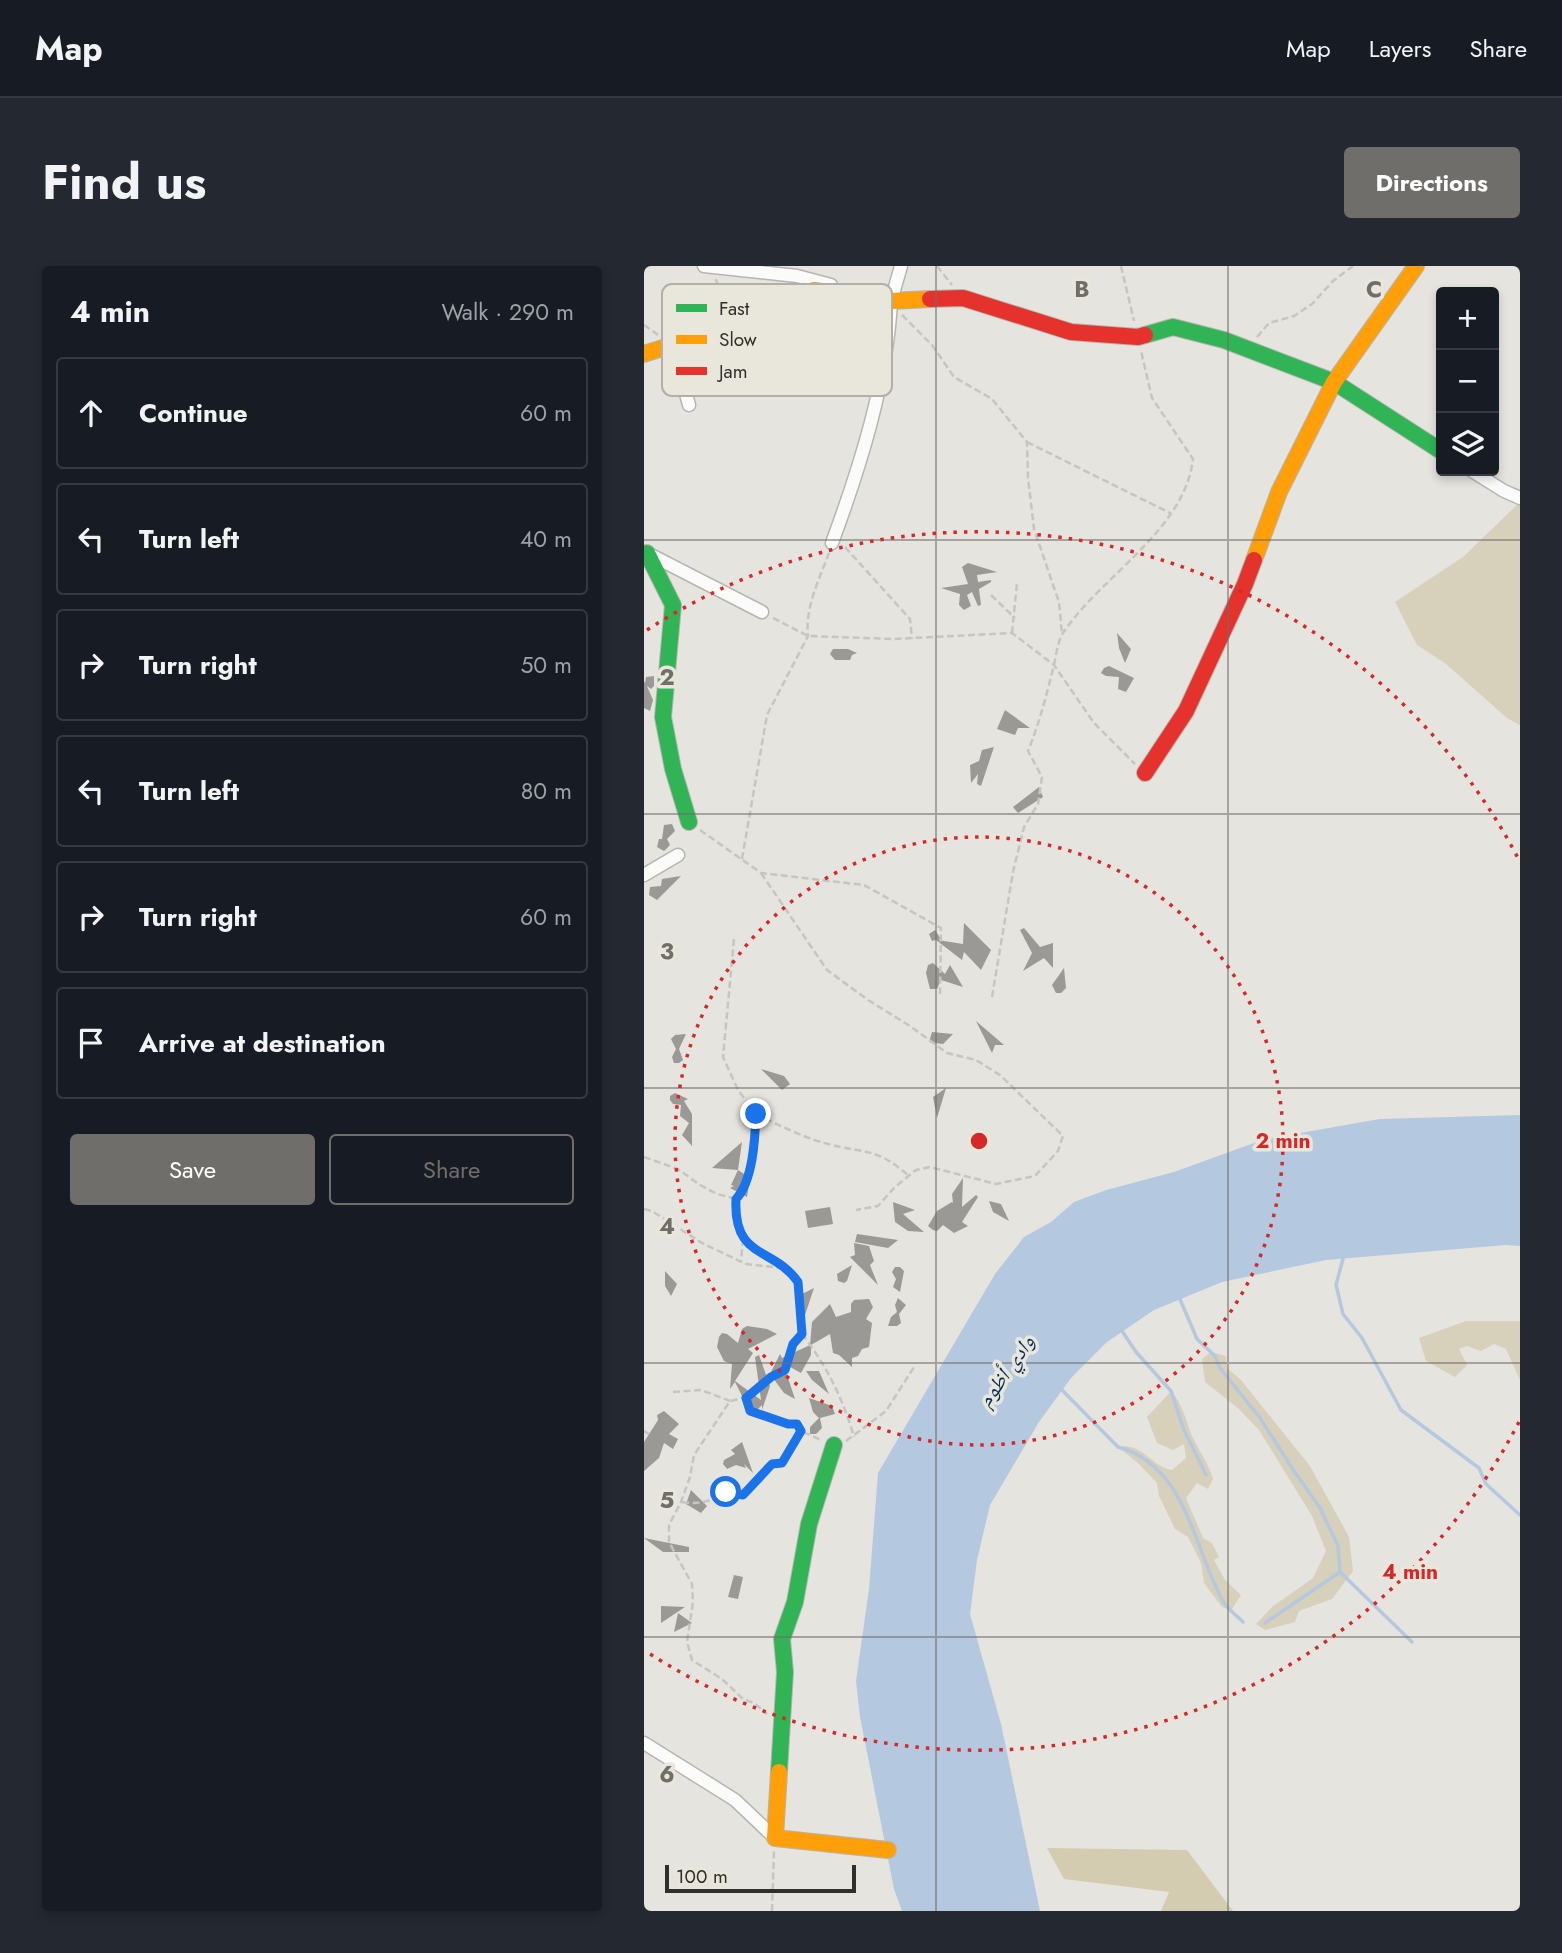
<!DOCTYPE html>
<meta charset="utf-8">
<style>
:root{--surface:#171b24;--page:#242831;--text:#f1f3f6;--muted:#9ea1a6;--line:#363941;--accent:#706e6a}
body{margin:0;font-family:Jost,"Noto Naskh Arabic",sans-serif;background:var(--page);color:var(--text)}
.controls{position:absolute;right:21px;top:21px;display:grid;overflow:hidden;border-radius:7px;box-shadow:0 4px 10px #0003}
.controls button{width:63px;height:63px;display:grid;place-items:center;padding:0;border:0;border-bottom:2px solid var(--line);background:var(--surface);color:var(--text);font:35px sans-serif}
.scale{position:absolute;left:21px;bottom:18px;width:191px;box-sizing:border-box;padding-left:7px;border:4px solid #302f2b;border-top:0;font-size:19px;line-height:24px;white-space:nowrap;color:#302f2b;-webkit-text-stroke:5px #e9e6db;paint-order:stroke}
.stop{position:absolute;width:21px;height:21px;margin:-16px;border:5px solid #1a73e8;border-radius:50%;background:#fff}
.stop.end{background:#1a73e8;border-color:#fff;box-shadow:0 2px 7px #0008}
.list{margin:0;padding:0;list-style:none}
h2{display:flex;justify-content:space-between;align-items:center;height:91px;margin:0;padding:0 28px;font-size:30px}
h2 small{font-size:23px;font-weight:400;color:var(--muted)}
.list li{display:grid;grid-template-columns:46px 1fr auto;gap:21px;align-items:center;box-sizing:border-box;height:112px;margin:0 14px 14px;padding:0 14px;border:2px solid var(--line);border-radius:7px}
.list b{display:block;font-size:26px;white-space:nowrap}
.list em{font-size:23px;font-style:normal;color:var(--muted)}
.actions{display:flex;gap:14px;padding:21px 28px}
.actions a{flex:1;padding:16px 0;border:2px solid var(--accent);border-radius:7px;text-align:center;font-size:24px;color:var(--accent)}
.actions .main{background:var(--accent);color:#fff}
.icon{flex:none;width:38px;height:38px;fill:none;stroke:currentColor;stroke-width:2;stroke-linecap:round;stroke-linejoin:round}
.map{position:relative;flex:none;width:876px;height:1645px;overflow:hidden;border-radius:7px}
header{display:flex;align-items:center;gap:42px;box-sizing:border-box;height:98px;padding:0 35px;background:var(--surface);border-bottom:2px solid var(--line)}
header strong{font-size:33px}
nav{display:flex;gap:38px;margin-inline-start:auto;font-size:24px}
.intro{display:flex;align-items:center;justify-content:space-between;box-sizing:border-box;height:168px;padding:0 42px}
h1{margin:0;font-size:49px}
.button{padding:18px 32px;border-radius:7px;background:var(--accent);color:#fff;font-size:24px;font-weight:700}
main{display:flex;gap:42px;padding:0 42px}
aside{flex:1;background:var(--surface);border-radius:7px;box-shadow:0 4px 10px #0003}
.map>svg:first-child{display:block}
.green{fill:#d7d0bb}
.forest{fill:#d4ccb1}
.water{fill:#b4c8df}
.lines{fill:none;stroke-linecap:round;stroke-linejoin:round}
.stream{stroke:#b4c8df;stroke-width:3.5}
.building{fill:#9b9995}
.street-casing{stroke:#b6b5b0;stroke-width:15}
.fast-casing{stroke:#b6b5b0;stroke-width:18}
.slow-casing{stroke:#b6b5b0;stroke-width:18}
.jam-casing{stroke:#b6b5b0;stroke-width:18}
.path{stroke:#c6c5c3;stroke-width:2.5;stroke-dasharray:7 3.5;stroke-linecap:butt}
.street{stroke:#fbfbfa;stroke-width:12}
.fast{stroke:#30b455;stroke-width:16}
.slow{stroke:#ff9f0a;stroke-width:16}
.jam{stroke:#e5322d;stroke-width:16}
.route{stroke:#1a73e8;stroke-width:9}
.grid{fill:none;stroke:#706e6a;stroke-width:2;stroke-opacity:0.55}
.ring{fill:none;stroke:#d62828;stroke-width:3.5;stroke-dasharray:3.5 7}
.labels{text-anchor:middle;stroke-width:7;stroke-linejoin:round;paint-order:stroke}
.water-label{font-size:21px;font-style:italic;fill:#042f5b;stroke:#e9e6db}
.key{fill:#e9e6db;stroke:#b2afa6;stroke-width:2}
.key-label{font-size:19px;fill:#302f2b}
.grid-label{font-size:23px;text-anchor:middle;font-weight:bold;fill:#706e6a;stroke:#e9e6db;stroke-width:7;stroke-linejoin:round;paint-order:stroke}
.centre{fill:#d62828;stroke:#e9e6db;stroke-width:3.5}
.ring-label{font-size:21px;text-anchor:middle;font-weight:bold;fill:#d62828;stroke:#e9e6db;stroke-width:7;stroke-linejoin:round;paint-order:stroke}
</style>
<header>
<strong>Map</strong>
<nav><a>Map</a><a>Layers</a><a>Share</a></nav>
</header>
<div class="intro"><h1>Find us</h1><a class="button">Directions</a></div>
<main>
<aside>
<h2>4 min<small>Walk · 290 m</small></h2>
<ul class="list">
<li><svg class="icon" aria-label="ahead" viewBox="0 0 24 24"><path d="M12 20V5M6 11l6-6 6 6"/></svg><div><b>Continue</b></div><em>60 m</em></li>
<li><svg class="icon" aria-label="left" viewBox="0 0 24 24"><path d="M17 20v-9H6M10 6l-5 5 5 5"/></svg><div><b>Turn left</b></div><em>40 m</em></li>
<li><svg class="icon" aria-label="right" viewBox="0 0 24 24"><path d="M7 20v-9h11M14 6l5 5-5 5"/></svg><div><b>Turn right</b></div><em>50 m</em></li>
<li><svg class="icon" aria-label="left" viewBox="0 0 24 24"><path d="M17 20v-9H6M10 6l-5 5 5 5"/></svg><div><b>Turn left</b></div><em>80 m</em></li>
<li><svg class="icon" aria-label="right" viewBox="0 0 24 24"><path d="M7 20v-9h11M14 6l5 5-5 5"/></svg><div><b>Turn right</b></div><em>60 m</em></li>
<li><svg class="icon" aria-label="arrive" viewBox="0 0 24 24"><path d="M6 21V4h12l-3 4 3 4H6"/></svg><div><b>Arrive at destination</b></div></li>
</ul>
<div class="actions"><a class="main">Save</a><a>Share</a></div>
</aside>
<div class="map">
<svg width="876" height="1645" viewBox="0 0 876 1645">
<rect width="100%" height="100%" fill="#e6e4de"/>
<path class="green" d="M876 236V459L863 452 802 398 773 379 751 336 819 291Z
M822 1055H876V1114L862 1083 850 1078 837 1085 823 1080 815 1083 823 1099 811 1111 782 1095 775 1072Z
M567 1086 582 1090 583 1102 597 1114 666 1200 705 1271 709 1305 688 1333 655 1345 651 1356 621 1364 612 1358 628 1341 669 1312 682 1285 668 1250 615 1164 595 1143 561 1116 558 1093Z
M527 1125C539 1138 542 1156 549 1172 556 1187 564 1196 569 1213L564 1223 553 1217 542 1232 559 1272 568 1277 575 1291 570 1294 581 1314 597 1329 587 1344 578 1341 560 1317 557 1297 544 1271 531 1263 515 1230 513 1217 494 1197 474 1181C499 1176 507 1201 528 1204L542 1192 540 1178 529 1184 513 1177 503 1151Z"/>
<path class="forest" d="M403 1582 543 1584 589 1645H517L525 1626 420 1613Z"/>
<path class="water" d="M876 849V980L862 979 682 994 578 1016 510 1044 463 1076 427 1112 395 1156 346 1239 333 1294 326 1348 357 1458 396 1645H258L250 1623 216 1451 212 1415 225 1323 234 1207 351 1008 380 971 407 956 430 936 462 924 530 906 621 873 736 853Z"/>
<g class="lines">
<path class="stream" d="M700 989 692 1019 699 1048 718 1072 757 1144 835 1202 842 1218 876 1249
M535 1031 553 1073 571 1090 576 1102 616 1152 650 1205 676 1242 694 1280 696 1306 768 1376
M476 1062 492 1086 527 1125 540 1164 562 1209
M416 1122 474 1181C543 1199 550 1285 580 1337 585 1344 593 1350 599 1356
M621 1357 696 1306"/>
</g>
<path class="building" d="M324 297 353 306 333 309 334 316 347 314V316L335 323 337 339 334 340 328 326 323 329 327 340 320 344 315 339 316 328 297 322 324 318 318 301Z
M473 367 487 383 481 397 475 382Z
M189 383H204L213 387 208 389 206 394H191L186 388Z
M465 400 490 412 482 426 474 423 475 411 462 410 457 407 460 402Z
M10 410V420L7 423 3 420 9 434 6 445 0 442V415L1 417 2 411Z
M361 444 386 462H374L371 469 353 463Z
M350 481 337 520 333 518 334 508 327 517 326 499 335 495 338 484Z
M395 521 399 531 374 547 369 541Z
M28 558 31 565 23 573 26 579 20 585 13 581 15 573H18L20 559Z
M37 610 13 634 5 629 6 621 17 620 18 613Z
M320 657 347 684 337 704 320 686 318 694 292 674 288 675 285 668 291 664 297 673 294 674 319 678Z
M380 662 396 681 409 677V702L400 692 379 705 388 687 376 664Z
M289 697 301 708 306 699 319 721 297 714 293 723H286L282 707 284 699Z
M420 702 422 722 417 727H412L408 719Z
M332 755 360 779H351L348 787Z
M288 766 309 768 299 778 285 776Z
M42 768 35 783 39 794 35 797H30L28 791 32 783 27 773 31 769Z
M117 803 140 810 146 818 138 824Z
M302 822 293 852 289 831Z
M31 827 44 833 40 835 48 848V880L38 869 45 857 36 850 37 839 29 838 26 834V830Z
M98 876 94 904 68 902Z
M94 904 106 912 103 931 86 922 90 920 87 919Z
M319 912 318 941 332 929 334 931 318 956 324 960 310 967 299 959 293 965 289 964 284 960 293 945 308 936 309 937 308 928Z
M345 935 357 938 365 955 349 946Z
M249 936 271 944 259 948 280 966 264 965 251 956Z
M186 941 189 958 164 962 161 945Z
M213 968 254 974 244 982 211 976Z
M210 977 225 980 230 995 226 999 234 1019 206 991 211 989Z
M208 999 203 1015 200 1017 194 1015 193 1008Z
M251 1001H256L260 1005 256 1026 249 1021 252 1013 248 1006Z
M21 1005 33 1018 27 1030 21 1020Z
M170 1022 159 1055 156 1029Z
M254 1032 262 1039 255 1048 257 1057 253 1060H244L247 1051 253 1046 251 1039Z
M225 1033 229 1041 222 1053 228 1057 225 1081 218 1083 214 1090 208 1092V1101L195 1089 189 1087 186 1068 167 1079V1089L157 1107 139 1097 151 1133 140 1127 126 1108 136 1088 138 1092 166 1079 168 1056 186 1038 192 1051 207 1046V1038L210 1034Z
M103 1060 123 1063 133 1068 104 1083 109 1087 91 1115 117 1134 111 1091 115 1089 126 1120 118 1144V1139L113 1144 101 1136 91 1116 86 1123 88 1098 80 1095 73 1081 75 1071 78 1067 83 1068 94 1077 98 1063Z
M162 1105H175L185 1128 168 1114Z
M165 1132 188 1140 191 1148 176 1152 178 1162 172 1168H166V1161L175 1152 169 1146Z
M20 1145 35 1158 25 1168 34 1173 29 1183 20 1177 15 1192 0 1205V1176L14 1154 13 1149Z
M98 1176 109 1207 100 1198 102 1202 92 1199 83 1203 79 1198 80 1194 91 1188 87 1184Z
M47 1224 63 1240 57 1247 42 1238Z
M0 1272 45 1281V1286H19Z
M90 1309 99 1311 94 1333 84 1331Z
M17 1340 41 1341 17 1357Z
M34 1347 48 1357 30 1366Z"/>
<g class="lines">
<defs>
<path id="street" d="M60 0 153 10 187 19
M247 35 257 0
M29 80 45 139
M828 205 860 225 876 232
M188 277C216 201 243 116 247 35L242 34
M3 287 118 346
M0 609 34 589
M0 1477 91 1534 131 1572"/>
<path id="fast" d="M501 69 529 61 580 74 690 116 797 185
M3 287 29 339 19 451 29 503 45 556
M135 1506 141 1406 138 1373 151 1336 165 1258 190 1179"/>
<path id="slow" d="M0 88 72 65 84 53 112 39 170 24 247 35 286 33
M610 294 635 226 690 116 772 0
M135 1506 131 1572 244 1584"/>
<path id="jam" d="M286 33 319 32 427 66 494 71 501 69
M501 507 542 445 601 318 610 294"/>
</defs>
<use href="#street" class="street-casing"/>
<use href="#fast" class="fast-casing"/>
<use href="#slow" class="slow-casing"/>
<use href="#jam" class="jam-casing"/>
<path class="path" d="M293 0 308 19
M477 0 490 55
M72 13 80 39
M258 49 288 79 310 111 348 133 383 176 384 212 390 263 415 336 418 368
M0 59 14 69
M613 71 625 57 650 50 668 38 689 15 709 0
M383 176 526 247
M201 281 266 353 268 373
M347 329 371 352
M129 352 164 370 249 373 368 367 410 399 450 457 491 498
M368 367 373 317
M56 564 117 607 220 619 297 662 296 731
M98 593 123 449 164 370C161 341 175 314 185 287
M117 607 183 704 224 734 266 760 303 787 332 794 356 809 419 870 414 885 391 910 352 918 286 901 272 904 251 921 234 940 212 944
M90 673 79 791 94 824 112 848C111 873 109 915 92 933L91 949 99 971 97 996
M348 731 369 606 380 561 394 538 398 511 384 485C395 458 402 431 409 403 412 392 413 376 419 367 456 311 541 264 549 193L508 132 497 85
M112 848C135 859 160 872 184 878 222 888 232 881 265 910
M0 891 34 903 56 919 73 928 92 933
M0 943 8 945 58 977 102 998 137 1002
M99 971C113 991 140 996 154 1016L158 1068 149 1078 141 1104C119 1115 110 1131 86 1135L50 1189 46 1211 37 1236 25 1259V1276L48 1318 49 1336 43 1376 48 1394 78 1413 99 1433 110 1437 123 1448
M158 1068C183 1100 199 1133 210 1171
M29 1126 57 1124 86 1135
M102 1132 106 1145 144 1158H153L157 1165 177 1174
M0 1165 5 1168
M202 1175 242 1145 270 1101
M38 1236C56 1239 68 1235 82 1226L99 1229 128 1198 138 1197 157 1165
M128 1645 130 1585"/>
<use href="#street" class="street"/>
<use href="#fast" class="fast"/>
<use href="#slow" class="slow"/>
<use href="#jam" class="jam"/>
</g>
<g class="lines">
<path class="route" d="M82 1226 99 1229 128 1198 138 1197 157 1165 153 1158H144L106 1145 102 1132 127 1111 141 1104 149 1078 158 1068 154 1016C129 980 89 994 92 933 109 915 111 873 112 848"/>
</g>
<path class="grid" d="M292 0V1645M584 0V1645M0 274H876M0 548H876M0 822H876M0 1097H876M0 1371H876"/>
<g class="ring">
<circle cx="335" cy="875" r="304"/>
<path d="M875 1156A609 609 0 0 1 3 1386M3 364A609 609 0 0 1 875 594"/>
</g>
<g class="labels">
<g class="water-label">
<text transform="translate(362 1105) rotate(-55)" y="7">وادي أظوم</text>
</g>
</g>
<rect x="18" y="18" width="230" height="112" rx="10" class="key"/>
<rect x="32" y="38" width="31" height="8" fill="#30b455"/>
<rect x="32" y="69" width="31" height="9" fill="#ff9f0a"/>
<rect x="32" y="101" width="31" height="8" fill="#e5322d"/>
<g class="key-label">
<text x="75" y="49">Fast</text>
<text x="75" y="80">Slow</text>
<text x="75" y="112">Jam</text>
</g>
<g class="grid-label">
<text x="438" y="31">B</text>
<text x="730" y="31">C</text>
<text x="23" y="419">2</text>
<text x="23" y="693">3</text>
<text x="23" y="968">4</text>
<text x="23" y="1242">5</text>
<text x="23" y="1516">6</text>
</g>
<circle cx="335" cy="875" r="10" class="centre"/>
<g class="ring-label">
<text x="639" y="882">2 min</text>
<text x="766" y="1313">4 min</text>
</g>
</svg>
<div class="controls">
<button>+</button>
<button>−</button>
<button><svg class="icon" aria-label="layers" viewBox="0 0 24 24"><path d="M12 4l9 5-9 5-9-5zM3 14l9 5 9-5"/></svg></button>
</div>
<div class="scale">100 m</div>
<div class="stop" style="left:82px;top:1226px"></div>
<div class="stop end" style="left:112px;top:848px"></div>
</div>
</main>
